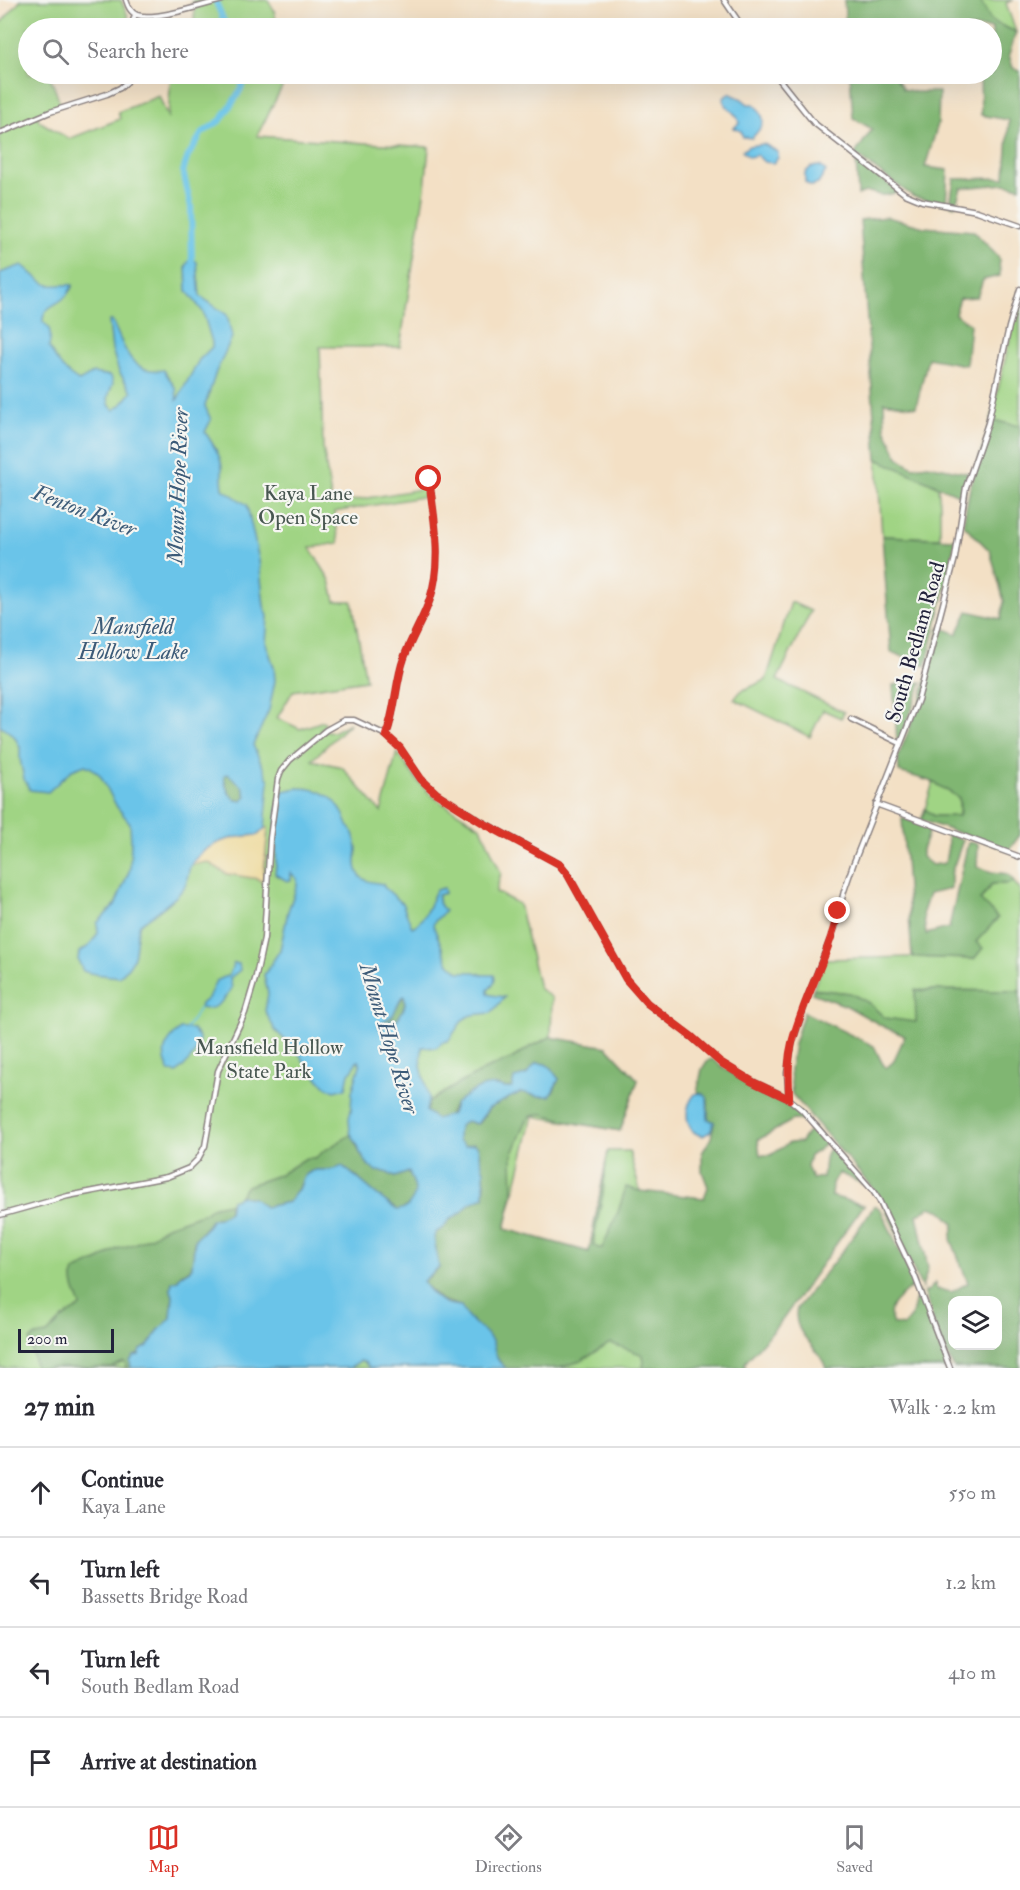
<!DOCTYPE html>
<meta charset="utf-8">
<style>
:root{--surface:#fff;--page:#f2f2f3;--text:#2b2b33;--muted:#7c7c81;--line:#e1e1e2;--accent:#d93025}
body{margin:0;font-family:"IM FELL Double Pica",serif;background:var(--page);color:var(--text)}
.controls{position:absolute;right:18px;bottom:18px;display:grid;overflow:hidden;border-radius:12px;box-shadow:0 6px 24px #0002}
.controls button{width:54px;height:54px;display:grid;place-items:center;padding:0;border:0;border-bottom:2px solid var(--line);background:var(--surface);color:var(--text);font:30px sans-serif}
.scale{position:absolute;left:18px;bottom:15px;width:96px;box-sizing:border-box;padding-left:6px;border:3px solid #22223b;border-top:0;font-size:16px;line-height:21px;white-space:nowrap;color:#22223b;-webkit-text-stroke:4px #f6f6f2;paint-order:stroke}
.stop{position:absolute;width:18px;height:18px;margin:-14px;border:4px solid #d93025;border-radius:50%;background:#fff}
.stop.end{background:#d93025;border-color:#fff;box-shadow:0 2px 6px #0008}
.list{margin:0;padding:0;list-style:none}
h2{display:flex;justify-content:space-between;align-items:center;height:78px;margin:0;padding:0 24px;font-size:26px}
h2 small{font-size:20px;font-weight:400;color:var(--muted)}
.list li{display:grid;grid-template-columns:39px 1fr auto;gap:18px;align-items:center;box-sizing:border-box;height:90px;padding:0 24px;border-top:2px solid var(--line)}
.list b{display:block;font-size:22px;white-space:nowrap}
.list p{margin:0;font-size:20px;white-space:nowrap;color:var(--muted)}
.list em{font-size:20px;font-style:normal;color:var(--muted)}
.icon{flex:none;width:33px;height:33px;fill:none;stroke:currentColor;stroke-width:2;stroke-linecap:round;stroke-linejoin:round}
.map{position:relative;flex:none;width:1020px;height:1368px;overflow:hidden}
.search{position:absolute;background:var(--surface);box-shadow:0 6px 24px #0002;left:18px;right:18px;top:18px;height:66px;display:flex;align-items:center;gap:15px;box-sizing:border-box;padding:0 21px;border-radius:33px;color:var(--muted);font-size:22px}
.sheet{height:438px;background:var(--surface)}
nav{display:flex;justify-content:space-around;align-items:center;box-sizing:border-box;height:84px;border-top:2px solid var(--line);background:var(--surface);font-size:16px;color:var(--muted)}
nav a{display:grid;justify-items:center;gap:3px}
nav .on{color:var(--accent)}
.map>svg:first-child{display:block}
.green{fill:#a0d484;stroke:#617b60;stroke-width:1.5}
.forest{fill:#80b672;stroke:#516c56;stroke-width:1.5;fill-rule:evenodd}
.sand{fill:#eeda9e;stroke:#887e6c;stroke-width:1.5}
.water{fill:#6bc4e9;stroke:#467392;stroke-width:1.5;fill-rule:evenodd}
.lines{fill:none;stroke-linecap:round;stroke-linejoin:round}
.stream{stroke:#6bc4e9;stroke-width:1.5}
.river{stroke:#6bc4e9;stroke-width:6}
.minor-casing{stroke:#8a8180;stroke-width:7}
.minor{stroke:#fff;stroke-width:4}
.route{stroke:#d93025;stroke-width:8}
.labels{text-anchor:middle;stroke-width:4.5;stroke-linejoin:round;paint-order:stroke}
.park-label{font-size:21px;fill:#485751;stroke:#f6f6f2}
.street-label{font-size:21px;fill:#22223b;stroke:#f6f6f2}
.water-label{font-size:22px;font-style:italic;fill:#3c5b78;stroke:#f6f6f2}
</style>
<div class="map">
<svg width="1020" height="1368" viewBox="0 0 1020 1368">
<rect width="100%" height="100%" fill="#f6f6f2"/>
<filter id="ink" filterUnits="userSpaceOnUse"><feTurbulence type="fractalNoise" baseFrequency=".0167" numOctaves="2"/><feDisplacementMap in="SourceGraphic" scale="12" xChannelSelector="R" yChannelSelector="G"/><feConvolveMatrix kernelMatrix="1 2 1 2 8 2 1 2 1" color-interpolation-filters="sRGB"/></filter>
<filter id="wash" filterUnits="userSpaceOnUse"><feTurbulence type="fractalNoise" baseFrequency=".008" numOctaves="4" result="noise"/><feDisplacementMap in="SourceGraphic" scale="24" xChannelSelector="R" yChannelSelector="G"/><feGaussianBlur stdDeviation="1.35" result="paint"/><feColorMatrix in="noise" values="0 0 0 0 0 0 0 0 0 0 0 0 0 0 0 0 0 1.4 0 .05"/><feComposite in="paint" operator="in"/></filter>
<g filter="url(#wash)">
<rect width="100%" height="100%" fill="#f3e0c5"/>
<path class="green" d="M21 0H121L128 16 126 28H28V74H49L61 105 37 114 39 121 69 139 120 119 118 112 159 96 168 118 171 74H281L282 87 257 136 429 147 425 188 400 347H320L323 447 332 504 427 488 428 496 334 512 339 543 310 548 330 580 335 601H352L366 680 293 691 277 718 300 729 323 721 326 724 320 729 333 732 350 723 312 760 342 767 381 812 397 752 416 779 429 793 442 803 481 827 501 873 496 892 519 904 539 988 552 998 551 1038 607 1047 638 1080 620 1131 533 1116 505 1229 589 1252 608 1151H629L642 1198 715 1368H0V24Z
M194 0H268L275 12 276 28H190L194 24 195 3 191 4Z
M980 0H1013L1006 3 1016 32 991 21Z
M1020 295V426L991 420Z
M877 459 927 480 938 487 940 504V538L882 536Z
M791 602 811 611 777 680 844 712 841 718 823 710 810 737 734 699 741 691 766 680Z
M933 782 959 797V816H934L925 809Z
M1014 882 1020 890V991L915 990 917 1022 902 1021 885 1018 869 1003 850 993 813 989 825 959 912 957 974 959 980 901 992 884H1007Z"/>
<path class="forest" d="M844 0H980L991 21 1016 32 1009 55 1013 68 1020 71V187L1005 184 961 188 955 206 950 205 954 179 1005 178 1009 120 981 115 980 74H992V28H846Z
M850 74H895L896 78 903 89 916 92H939L938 124 925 167 948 170 946 204 914 197 855 154 872 129 853 118Z
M856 159 898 192C893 193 887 196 882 195 872 195 870 188 858 195Z
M887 217 924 227 974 231 999 258 1000 276 983 280 977 297 960 298 955 314 970 324 966 365 928 358 916 407 884 402 885 428 898 457 913 467 928 465 968 473 963 497 877 459 860 220Z
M991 420 1020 426V835L1009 850 921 820 925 809 934 816H959L960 810 959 798 933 782 899 772 898 757 921 699 940 627 957 634 968 611 1001 619 1004 601 990 551 963 524 970 488Z
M882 536 955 539 952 561 926 666 891 652Z
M922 682 900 741 897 740 893 685Z
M228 774 243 787 246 796 242 801 233 799C228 792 224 783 224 775Z
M902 818 930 828 922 850V857L932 865 945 863 948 846 947 834 963 840 951 874V889L929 894 923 912 926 934 949 928 968 842 978 844 977 867 992 872 1008 874 1013 879 1014 882 1007 884H992L980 900 998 918 976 942 983 948 974 959 912 957Z
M813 989 850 993 869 1003 885 1018 916 1022 915 990 1020 991V1368H954L939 1338 924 1292 929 1290 935 1283 936 1289 952 1292 968 1283 951 1239 954 1224 942 1211 930 1207 917 1215 928 1268 922 1288 880 1197 792 1094 790 1069 794 1044 804 1012 874 1046C879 1055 879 1060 886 1068L893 1062 905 1036 884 1027 847 1006 812 993ZM952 1300H998V1346H952Z
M404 996C407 1005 402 1015 396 1021L392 1019 383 1031H381L379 1026Z
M550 1037 607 1047 638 1080 620 1131 571 1122 543 1114 532 1115 526 1122 512 1156 513 1194 505 1229 589 1252 606 1162 603 1194 594 1238V1245L598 1248H602L618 1212 626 1187 640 1191 704 1198 708 1187 702 1171V1153L711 1138 714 1122 708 1119V1100L702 1093H697L702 1069 707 1061 712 1059C721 1065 730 1073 740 1078 766 1092 788 1097 808 1121L793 1120 758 1140 760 1155H771L789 1143 801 1142 812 1126 826 1142 818 1151 810 1156 807 1166 812 1179 823 1177C826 1163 822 1160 830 1147L865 1185 839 1173 832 1183 831 1196 864 1205 783 1319 744 1364 746 1368H643L644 1360 641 1354 610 1343 581 1361 559 1368H506C491 1357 498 1350 490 1339 481 1327 467 1321 461 1306L441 1300 424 1284V1280L432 1275 439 1267 434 1238 435 1233 443 1228 449 1220 462 1212 470 1203 484 1197 485 1182 478 1147 474 1144 465 1146 458 1140C458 1132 458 1123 467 1121L475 1124 479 1123 489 1108 521 1092 538 1096H548L554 1090 559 1079C550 1070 553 1064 537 1063L526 1075 515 1078 512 1088H503L498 1086C486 1090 472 1093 461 1100 446 1108 459 1115 435 1119L427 1112 428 1102 460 1083 488 1068 511 1059 532 1046Z
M352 1134 360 1153 369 1166 377 1171 386 1172 395 1177 409 1172C411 1176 413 1181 415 1186 418 1197 409 1210 397 1210L371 1191 356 1176 341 1166C336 1171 326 1170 319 1170 306 1169 305 1179 299 1187 296 1192 292 1197 289 1202L265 1207C255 1202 252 1194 238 1198L247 1186 281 1174 306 1158H315L325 1150Z
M229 1203V1212L219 1218 212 1219C208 1227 201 1231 196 1238 188 1250 203 1266 181 1274L178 1280 172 1282 171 1290 173 1296 171 1318 158 1331 148 1346 141 1350 139 1354 134 1356 130 1361 131 1368H125L126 1364 124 1362 114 1366V1368H35C35 1357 30 1350 30 1340L36 1336 47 1334 63 1318 81 1306C77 1295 70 1282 74 1271L101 1259 117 1249 134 1244 152 1236 167 1226 204 1213 214 1206Z
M875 1205 881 1210 915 1284C902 1297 883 1304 893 1324L903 1326 911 1318 918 1291 949 1368H826C818 1344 791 1335 797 1308L844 1249Z"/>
<path class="sand" d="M265 828H268L263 883 258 879 227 874 208 862 191 865C206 842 232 836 258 835Z"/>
<path class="water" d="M729 93 742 99 748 104H754C768 120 765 124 752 138L743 137 741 131 734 128 739 123C738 112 725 109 723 99Z
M764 144 778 152V158L773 163 764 162 757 155 749 157 742 151 749 146Z
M820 166 826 171 818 184 811 186 805 182V173L811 167Z
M191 258 197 262 200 296 227 315 232 337 216 372 205 406 211 420 205 432C212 443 221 455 222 468 222 476 222 481 223 489L247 505 259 560 264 606 268 616 266 643 274 667 275 681 269 710 253 745 269 781 265 828 258 835C233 836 203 842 190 867 187 874 188 882 183 889 172 903 154 914 140 924 131 950 143 954 119 977 107 975 94 975 83 971L78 960 79 952 89 946 98 933 97 923 115 905 130 869 131 841 130 823 117 807 100 775 90 767 85 765 72 770 48 792 30 790 24 779 20 759V747L14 736 0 725V273L22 265C29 270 42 284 49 285 56 286 65 284 73 285 71 289 68 294 65 297 56 306 42 307 43 322 52 328 51 337 49 347 56 361 66 374 79 381L93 373 111 376 113 384C109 393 104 403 114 410L121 405 132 392 119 372 112 349 109 321H112C125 347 129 375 164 370L176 389 177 400 199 360 212 347V342L203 312 187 291 186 266ZM228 774 243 787 246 796 242 801 236 800C228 795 224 784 224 775Z
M298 788C324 788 339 799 347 823 350 831 349 824 352 831 354 835 357 845 357 850 356 858 354 869 361 877 367 883 375 882 383 884L384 887 402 903 412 927C425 922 430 902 436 890L444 888 445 893 438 895C437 903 442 907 445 911L435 921 433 925 448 962 459 972H475L483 975H494L495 979 493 985 488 990V993L491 995 505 997 491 1013C458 1015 466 1018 448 1041L443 1042 436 1048 422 1047 421 1066 429 1098 426 1111 436 1119 452 1114 455 1104C466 1095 482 1083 497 1086 503 1087 505 1089 512 1088L514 1078 526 1075 536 1063C553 1063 550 1070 559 1079L550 1096H538L521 1092 489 1108 477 1124 467 1121C458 1123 458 1132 458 1140L465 1146 474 1144 478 1147 479 1155 484 1171V1197L470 1203 462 1212 449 1220 443 1228 435 1233 434 1238 439 1267 423 1281C425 1288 438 1300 445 1303 450 1305 455 1305 461 1306 467 1320 480 1326 490 1338 498 1349 491 1357 506 1368H370L364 1362 360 1361 349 1368H131L130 1361 134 1356 139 1355 141 1350 148 1346 158 1331 171 1318 173 1296 171 1290 172 1282 178 1280 181 1275 189 1271 192 1267 195 1239 206 1228 212 1219 219 1218 229 1212 231 1200 241 1196 253 1198 265 1207 289 1202C292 1197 296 1192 300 1187 302 1184 301 1180 303 1178 306 1173 315 1169 320 1170 327 1170 337 1170 342 1166 361 1180 377 1196 397 1210L406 1208C419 1194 416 1188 409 1172L395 1177 386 1172 375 1171 369 1166 360 1153 358 1146 350 1132 349 1118 351 1110 352 1092 360 1065 359 1061 356 1062 354 1068 349 1073 346 1088 335 1091 328 1088 310 1071 300 1055 275 1030 265 1011 268 994 264 975 280 950 288 911 297 886V879L291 873V880L287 881 275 874C279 846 271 818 283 791ZM404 996C408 1005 401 1013 397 1020L392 1019 384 1025 383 1030 381 1031 379 1025 393 1015 401 998Z
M234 963 239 964 240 970 230 978 232 988C224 1000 216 1012 200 1008L201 1004 208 998 216 981 229 975Z
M180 1029H192L199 1037C199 1053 188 1062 177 1073L170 1072C159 1052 165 1043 180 1029Z
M701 1093 707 1097 708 1119 714 1122 710 1132 703 1136C683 1132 684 1107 695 1094Z"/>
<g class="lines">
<path class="stream" d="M186 1029 200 1008"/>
<path class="river" d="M215 0 227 28
M192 264 191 207 183 171 188 156 202 133 221 120 237 96 242 87V74"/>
</g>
</g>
<g filter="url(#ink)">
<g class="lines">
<defs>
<path id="minor" d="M126 0C128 6 130 12 137 15 154 21 203 5 222 0
M724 0 743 28
M131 28 135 14
M775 74 814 123 905 194 922 201 977 211 1020 226
M0 133 50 112 107 94 120 88 127 82 129 74
M851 719 900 743
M386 735C396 711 395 684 404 658 411 638 423 620 430 599 443 560 434 519 429 479L427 473
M876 804 1020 857
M789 1099 787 1073 792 1044 805 1004 835 927 844 891 854 862 918 700 955 558 966 487 988 423 1009 327 1020 289
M0 1215 68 1196 167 1177 189 1168 198 1159 205 1146 218 1071 245 1013 256 976 264 938 270 838 278 779 281 771 290 760 326 730 344 720H354L386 735 400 748 421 779 436 793 479 820 559 864 568 875 626 979 647 1003 692 1037 720 1062 753 1082 789 1099 802 1110 873 1191 879 1200 914 1274 950 1368"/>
</defs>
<use href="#minor" class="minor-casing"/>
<use href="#minor" class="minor"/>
</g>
</g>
<g class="lines" filter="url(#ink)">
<path class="route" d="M429 479C434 519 443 560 430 599 423 620 411 638 404 658 395 683 396 710 386 735L400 748 421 779 436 793 483 823 559 864 568 875 626 979 647 1003 692 1037 720 1062 753 1082 789 1099C789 1080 787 1062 792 1043 803 998 829 957 838 911"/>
</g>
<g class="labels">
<g class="park-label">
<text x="308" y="500">Kaya Lane<tspan x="308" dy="24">Open Space</tspan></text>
<text x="269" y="1054">Mansfield Hollow<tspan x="269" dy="24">State Park</tspan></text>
</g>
<g class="street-label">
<text transform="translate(915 642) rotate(-74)" y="7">South Bedlam Road</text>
</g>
<g class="water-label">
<text transform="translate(177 486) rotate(-88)" y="8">Mount Hope River</text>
<text transform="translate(85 510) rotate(21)" y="8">Fenton River</text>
<text x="133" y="634">Mansfield<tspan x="133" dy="25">Hollow Lake</tspan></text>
<text transform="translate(390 1038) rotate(73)" y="8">Mount Hope River</text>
</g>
</g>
</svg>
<div class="controls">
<button><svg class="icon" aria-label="layers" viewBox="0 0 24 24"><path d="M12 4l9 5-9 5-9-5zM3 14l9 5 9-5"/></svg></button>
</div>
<div class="scale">200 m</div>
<div class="stop" style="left:429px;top:479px"></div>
<div class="stop end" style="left:838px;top:911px"></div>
<div class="search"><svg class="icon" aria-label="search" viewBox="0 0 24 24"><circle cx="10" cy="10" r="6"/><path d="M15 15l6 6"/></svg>Search here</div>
</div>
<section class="sheet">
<h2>27 min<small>Walk · 2.2 km</small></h2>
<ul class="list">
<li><svg class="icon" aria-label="ahead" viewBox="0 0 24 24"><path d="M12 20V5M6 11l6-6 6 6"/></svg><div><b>Continue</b><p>Kaya Lane</p></div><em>550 m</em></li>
<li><svg class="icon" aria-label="left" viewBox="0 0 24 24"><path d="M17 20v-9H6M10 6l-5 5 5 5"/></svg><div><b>Turn left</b><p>Bassetts Bridge Road</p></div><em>1.2 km</em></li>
<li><svg class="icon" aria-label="left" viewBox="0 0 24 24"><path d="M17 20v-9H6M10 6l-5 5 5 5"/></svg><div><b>Turn left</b><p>South Bedlam Road</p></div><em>410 m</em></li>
<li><svg class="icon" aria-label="arrive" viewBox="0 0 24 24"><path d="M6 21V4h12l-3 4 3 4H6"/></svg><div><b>Arrive at destination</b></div></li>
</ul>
</section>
<nav>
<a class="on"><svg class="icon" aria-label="map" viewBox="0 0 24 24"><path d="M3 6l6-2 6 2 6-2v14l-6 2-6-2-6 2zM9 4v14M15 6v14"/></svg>Map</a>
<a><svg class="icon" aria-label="directions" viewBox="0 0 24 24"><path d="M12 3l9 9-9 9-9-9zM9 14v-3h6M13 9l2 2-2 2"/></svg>Directions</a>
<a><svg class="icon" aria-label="saved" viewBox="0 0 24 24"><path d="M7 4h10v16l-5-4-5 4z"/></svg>Saved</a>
</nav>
